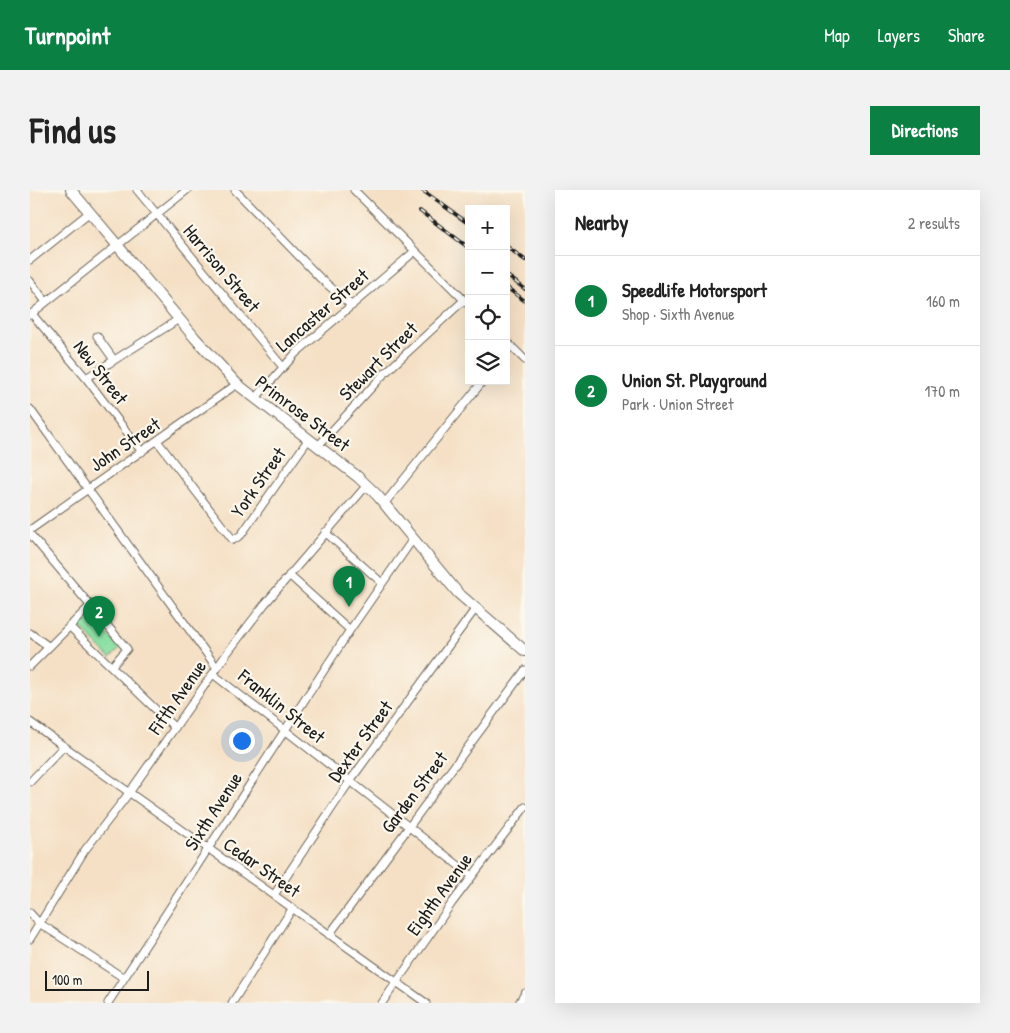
<!DOCTYPE html>
<meta charset="utf-8">
<style>
:root{--surface:#fff;--page:#f2f2f2;--text:#222;--muted:#767676;--line:#e0e0e0;--accent:#0b8043}
body{margin:0;font-family:"Patrick Hand",sans-serif;background:var(--page);color:var(--text)}
.controls{position:absolute;right:15px;top:15px;display:grid;overflow:hidden;border-radius:0px;box-shadow:0 5px 20px #0002}
.controls button{width:45px;height:45px;display:grid;place-items:center;padding:0;border:0;border-bottom:1px solid var(--line);background:var(--surface);color:var(--text);font:25px sans-serif}
.scale{position:absolute;left:15px;bottom:12px;width:104px;box-sizing:border-box;padding-left:5px;border:2px solid #1c1c1c;border-top:0;font-size:14px;line-height:18px;white-space:nowrap;color:#1c1c1c;-webkit-text-stroke:4px #fbf7ec;paint-order:stroke}
.you{position:absolute;left:211px;top:550px;width:18px;height:18px;margin:-12px;border:4px solid #fff;border-radius:50%;background:#1a73e8;box-shadow:0 0 0 8px #1a73e833}
.badge{display:grid;place-items:center;width:32px;height:32px;border-radius:50%;background:var(--accent);color:#fff;font-size:16px;font-weight:700}
.pin{position:absolute;translate:-50% -41px;filter:drop-shadow(0 1px 2px #0008)}
.pin::after{content:'';position:absolute;top:26px;width:18px;height:15px;background:inherit;clip-path:polygon(0 0,100% 0,50% 100%)}
.list{margin:0;padding:0;list-style:none}
h2{display:flex;justify-content:space-between;align-items:center;height:65px;margin:0;padding:0 20px;font-size:21px}
h2 small{font-size:16px;font-weight:400;color:var(--muted)}
.list li{display:grid;grid-template-columns:32px 1fr auto;gap:15px;align-items:center;box-sizing:border-box;height:90px;padding:0 20px;border-top:1px solid var(--line)}
.list b{display:block;font-size:19px;white-space:nowrap}
.list p{margin:0;font-size:16px;white-space:nowrap;color:var(--muted)}
.list em{font-size:16px;font-style:normal;color:var(--muted)}
.icon{flex:none;width:28px;height:28px;fill:none;stroke:currentColor;stroke-width:2;stroke-linecap:round;stroke-linejoin:round}
.map{position:relative;flex:none;width:495px;height:813px;overflow:hidden;border-radius:0px}
header{display:flex;align-items:center;gap:30px;box-sizing:border-box;height:70px;padding:0 25px;background:var(--accent);color:#fff}
header strong{font-size:24px}
nav{display:flex;gap:28px;margin-inline-start:auto;font-size:18px}
.intro{display:flex;align-items:center;justify-content:space-between;box-sizing:border-box;height:120px;padding:0 30px}
h1{margin:0;font-size:35px}
.button{padding:12px 22px;border-radius:0px;background:var(--accent);color:#fff;font-size:18px;font-weight:700}
main{display:flex;gap:30px;padding:0 30px}
aside{flex:1;background:var(--surface);border-radius:0px;box-shadow:0 5px 20px #0002}
.map>svg:first-child{display:block}
.green{fill:#88dfa3;stroke:#527e60}
.lines{fill:none;stroke-linecap:round;stroke-linejoin:round}
.street-casing{stroke:#686157;stroke-width:9}
.secondary-casing{stroke:#686157;stroke-width:12}
.street{stroke:#fff;stroke-width:7}
.secondary{stroke:#fff;stroke-width:10}
.rail-casing{stroke:#1c1c1c;stroke-width:4}
.rail{stroke:#fbf7ec;stroke-width:2;stroke-dasharray:5.5;stroke-linecap:butt}
.labels{text-anchor:middle;stroke-width:4.5;stroke-linejoin:round;paint-order:stroke}
.street-label{font-size:19px;fill:#1c1c1c;stroke:#fbf7ec}
</style>
<header>
<strong>Turnpoint</strong>
<nav><a>Map</a><a>Layers</a><a>Share</a></nav>
</header>
<div class="intro"><h1>Find us</h1><a class="button">Directions</a></div>
<main>
<div class="map">
<svg width="495" height="813" viewBox="0 0 495 813">
<rect width="100%" height="100%" fill="#fbf7ec"/>
<filter id="ink" filterUnits="userSpaceOnUse"><feTurbulence type="fractalNoise" baseFrequency=".02" numOctaves="2"/><feDisplacementMap in="SourceGraphic" scale="10" xChannelSelector="R" yChannelSelector="G"/><feConvolveMatrix kernelMatrix="1 2 1 2 8 2 1 2 1" color-interpolation-filters="sRGB"/></filter>
<filter id="wash" filterUnits="userSpaceOnUse"><feTurbulence type="fractalNoise" baseFrequency=".0096" numOctaves="4" result="noise"/><feDisplacementMap in="SourceGraphic" scale="20" xChannelSelector="R" yChannelSelector="G"/><feGaussianBlur stdDeviation="1.12" result="paint"/><feColorMatrix in="noise" values="0 0 0 0 0 0 0 0 0 0 0 0 0 0 0 0 0 1.4 0 .05"/><feComposite in="paint" operator="in"/></filter>
<g filter="url(#wash)">
<rect width="100%" height="100%" fill="#f5e0c5"/>
<path class="green" d="M59 425 90 458 80 468 48 435Z"/>
</g>
<g filter="url(#ink)">
<g class="lines">
<defs>
<path id="street" d="M107 0 252 176
M205 0 290 88 322 116
M324 0 439 115
M0 70 60 22
M0 91 16 112
M2 124 56 188 112 262
M0 125 157 0
M67 146 84 170
M476 151 495 170
M56 188 149 129
M225 209 266 163 385 61
M0 219 187 478
M128 252 203 350 211 345 278 250
M287 257 354 184 434 110
M354 314 453 191
M0 340 207 194
M295 342 352 393
M0 344 97 459 82 476
M259 385 320 440
M39 436 145 538
M0 443 18 456
M0 476 60 416
M183 484 442 686
M0 532 396 813
M0 592 34 556
M244 705 320 591 446 418
M0 723 9 733 94 788
M299 745 495 480
M0 749 55 660 99 603 198 462 234 415 337 295
M78 813 320 440 383 349
M202 813 262 719
M352 813 422 713 495 617
M489 813 495 803"/>
<path id="secondary" d="M41 0 165 148 207 194 328 287 347 305 428 403 495 461"/>
</defs>
<use href="#street" class="street-casing"/>
<use href="#secondary" class="secondary-casing"/>
<use href="#street" class="street"/>
<use href="#secondary" class="secondary"/>
<defs>
<path id="rail" d="M392 0 439 34
M390 21 439 58
M476 56 495 70
M476 85 495 99
M476 97 495 111"/>
</defs>
<use href="#rail" class="rail-casing"/>
<use href="#rail" class="rail"/>
</g>
</g>
<g class="labels">
<g class="street-label">
<text transform="translate(192 78) rotate(50)" y="7">Harrison Street</text>
<text transform="translate(292 120) rotate(-41)" y="7">Lancaster Street</text>
<text transform="translate(348 171) rotate(-45)" y="7">Stewart Street</text>
<text transform="translate(71 182) rotate(52)" y="7">New Street</text>
<text transform="translate(273 223) rotate(37)" y="7">Primrose Street</text>
<text transform="translate(95 254) rotate(-34)" y="7">John Street</text>
<text transform="translate(228 292) rotate(-55)" y="7">York Street</text>
<text transform="translate(147 507) rotate(-55)" y="7">Fifth Avenue</text>
<text transform="translate(252 516) rotate(39)" y="7">Franklin Street</text>
<text transform="translate(330 551) rotate(-54)" y="7">Dexter Street</text>
<text transform="translate(384 602) rotate(-53)" y="7">Garden Street</text>
<text transform="translate(183 621) rotate(-57)" y="7">Sixth Avenue</text>
<text transform="translate(232 677) rotate(35)" y="7">Cedar Street</text>
<text transform="translate(409 704) rotate(-54)" y="7">Eighth Avenue</text>
</g>
</g>
</svg>
<div class="controls">
<button>+</button>
<button>−</button>
<button><svg class="icon" aria-label="locate" viewBox="0 0 24 24"><circle cx="12" cy="12" r="6"/><path d="M12 2v4M12 18v4M2 12h4M18 12h4"/></svg></button>
<button><svg class="icon" aria-label="layers" viewBox="0 0 24 24"><path d="M12 4l9 5-9 5-9-5zM3 14l9 5 9-5"/></svg></button>
</div>
<div class="scale">100 m</div>
<div class="you"></div>
<div class="pin badge" style="left:319px;top:417px">1</div>
<div class="pin badge" style="left:69px;top:447px">2</div>
</div>
<aside>
<h2>Nearby<small>2 results</small></h2>
<ul class="list">
<li><span class="badge">1</span><div><b>Speedlife Motorsport</b><p>Shop · Sixth Avenue</p></div><em>160 m</em></li>
<li><span class="badge">2</span><div><b>Union St. Playground</b><p>Park · Union Street</p></div><em>170 m</em></li>
</ul>
</aside>
</main>
